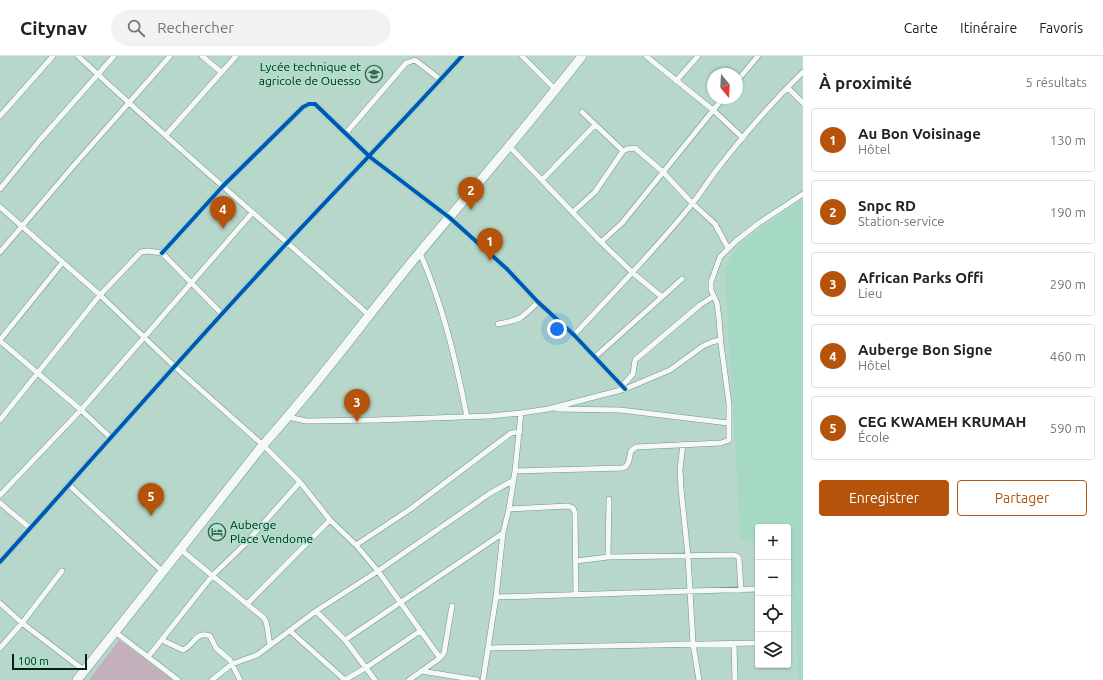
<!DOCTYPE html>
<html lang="fr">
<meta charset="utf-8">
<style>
:root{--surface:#fff;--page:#f2f2f2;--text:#222;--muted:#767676;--line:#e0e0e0;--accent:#b45309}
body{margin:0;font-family:Ubuntu,sans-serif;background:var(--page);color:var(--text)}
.controls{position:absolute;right:12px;bottom:12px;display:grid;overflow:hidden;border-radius:4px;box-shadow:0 1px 3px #0004}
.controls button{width:36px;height:36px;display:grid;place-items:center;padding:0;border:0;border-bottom:1px solid var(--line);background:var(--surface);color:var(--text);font:20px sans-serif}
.compass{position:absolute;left:707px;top:12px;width:36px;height:36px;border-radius:50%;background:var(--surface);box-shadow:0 1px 3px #0004;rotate:162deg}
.scale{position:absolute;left:12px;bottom:10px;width:75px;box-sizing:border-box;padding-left:4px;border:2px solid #071f16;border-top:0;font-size:11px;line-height:14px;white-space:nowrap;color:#071f16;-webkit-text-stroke:3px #a9e4cb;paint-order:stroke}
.you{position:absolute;left:557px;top:273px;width:14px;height:14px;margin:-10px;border:3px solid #fff;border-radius:50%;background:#1a73e8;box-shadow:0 0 0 6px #1a73e833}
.badge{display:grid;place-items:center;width:26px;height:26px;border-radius:50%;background:var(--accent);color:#fff;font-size:13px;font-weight:700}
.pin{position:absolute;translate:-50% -33px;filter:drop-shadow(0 1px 2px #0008)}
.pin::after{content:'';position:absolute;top:21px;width:14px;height:12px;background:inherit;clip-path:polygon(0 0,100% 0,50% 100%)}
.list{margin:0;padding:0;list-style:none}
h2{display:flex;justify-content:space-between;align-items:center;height:52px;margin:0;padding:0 16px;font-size:17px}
h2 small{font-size:13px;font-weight:400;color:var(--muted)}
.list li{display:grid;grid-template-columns:26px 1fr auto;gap:12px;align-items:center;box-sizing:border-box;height:64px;margin:0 8px 8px;padding:0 8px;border:1px solid var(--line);border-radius:4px}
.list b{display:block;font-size:15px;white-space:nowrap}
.list p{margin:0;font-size:13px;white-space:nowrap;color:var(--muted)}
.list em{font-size:13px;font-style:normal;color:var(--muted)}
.actions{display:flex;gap:8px;padding:12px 16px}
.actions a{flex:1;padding:9px 0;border:1px solid var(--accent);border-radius:4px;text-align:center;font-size:14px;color:var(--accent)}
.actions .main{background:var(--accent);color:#fff}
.icon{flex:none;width:22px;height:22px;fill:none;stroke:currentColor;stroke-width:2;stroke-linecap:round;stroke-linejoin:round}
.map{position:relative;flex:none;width:803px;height:624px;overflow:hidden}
header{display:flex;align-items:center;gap:24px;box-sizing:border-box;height:56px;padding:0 20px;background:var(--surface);border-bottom:1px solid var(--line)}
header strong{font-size:19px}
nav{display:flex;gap:22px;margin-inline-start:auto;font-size:14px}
.search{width:280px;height:36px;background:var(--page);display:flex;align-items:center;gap:10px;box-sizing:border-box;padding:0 14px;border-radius:22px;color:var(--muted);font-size:15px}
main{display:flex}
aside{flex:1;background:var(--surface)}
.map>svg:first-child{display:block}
.built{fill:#a5d9c4}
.green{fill:#c4b0bc}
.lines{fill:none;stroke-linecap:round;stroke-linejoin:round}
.street-casing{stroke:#789287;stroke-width:6}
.highway-casing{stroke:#789287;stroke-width:10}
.street{stroke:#f4f9f7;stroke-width:5}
.highway{stroke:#f4f9f7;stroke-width:9}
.cycleway-casing{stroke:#a9e4cb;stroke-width:6}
.cycleway{stroke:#0057b8;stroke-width:4}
.labels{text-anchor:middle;stroke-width:3;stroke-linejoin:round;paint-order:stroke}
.poi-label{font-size:12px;fill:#071f16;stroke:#a9e4cb;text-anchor:end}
</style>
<header>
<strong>Citynav</strong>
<div class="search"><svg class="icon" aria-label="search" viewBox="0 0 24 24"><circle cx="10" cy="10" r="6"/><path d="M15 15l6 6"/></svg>Rechercher</div>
<nav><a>Carte</a><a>Itinéraire</a><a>Favoris</a></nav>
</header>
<main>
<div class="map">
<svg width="803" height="624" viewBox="0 0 803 624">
<rect width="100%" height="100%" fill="#b6d7c9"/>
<path class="built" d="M803 143V624H799L788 471H758V484H741L725 222 727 208 732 199 745 184Z"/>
<path class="green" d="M119 584 170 622 172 624H89Z"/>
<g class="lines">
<defs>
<path id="street" d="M78 0C173 89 273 173 370 260
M202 0 221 16
M522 0 556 34
M646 0 713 54 743 82
M676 25 698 0
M737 25 758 0
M788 32 803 47
M582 56 623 95
M0 60 53 0
M346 77 406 7 415 4 441 24
M166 79 236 0
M510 91 601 186 633 217 662 241
M542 124 595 69
M0 133 40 84 114 0
M0 151 100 239 174 310 263 389 300 426 330 464 356 489
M573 156 595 136 623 95 627 93 635 92 663 116 692 147 715 168 728 192
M601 186 622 167 723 42
M0 196 75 108 170 0
M162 197 223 130 303 51 309 48H315L370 101 450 162 507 213 538 246 574 279 625 333
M420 197C443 249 456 305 467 361
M498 268C521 264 522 262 538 246
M574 279C614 236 655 194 692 148 700 138 707 127 715 116 742 81 771 47 803 16
M0 284 62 207
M0 285 81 354 111 382
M595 301 682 223
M622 330 633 318 635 304 700 249 714 240
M556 353 620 354 728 367
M288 361 306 365 376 364 490 360 521 357 548 353 625 333 670 314 703 290 712 286 720 284
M0 364 100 239 141 196 148 195 162 197 222 258
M683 388 680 413 681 433 688 500 693 588 699 624
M515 415 623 412C630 409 629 402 631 395L636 391 721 387 729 384V348L721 288 719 263 717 247 711 234V226L720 201 736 185 759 167 803 138
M69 429 162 515
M0 439 81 354 252 157
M0 447 30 472
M509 453 568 450 573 452 575 457 576 539
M180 493 264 562C269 570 267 578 270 588
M608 501 609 443
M576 505 608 501 734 499 737 500 739 502 741 534
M0 506C96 399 190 291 288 186 346 124 405 63 462 0
M496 541 758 533
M0 547 22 567 85 615
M247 548 330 464
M316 555 345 584 375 624
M290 575 345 624 367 611 420 575
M115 576 148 601 212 520 244 489 300 426
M162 584 183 594C193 590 197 574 210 580L216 592 230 604 240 624
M345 584 503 477
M734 588 735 624
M0 592 22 567 62 515
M489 592 758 587
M148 601 178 624
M440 602 378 515 356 489 409 454 511 377 520 376
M421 615 477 624
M212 624 232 608 257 599 316 555 378 515 489 438 514 424
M409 624 440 602 444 597 452 550
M483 624 496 541 503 477 509 453 515 415 521 357"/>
<path id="highway" d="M77 624 263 389C319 327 367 260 420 196 475 131 530 67 582 0"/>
</defs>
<use href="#street" class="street-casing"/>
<use href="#highway" class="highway-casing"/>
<use href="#street" class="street"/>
<use href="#highway" class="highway"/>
<defs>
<path id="cycleway" d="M162 197 223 130 303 51 309 48H315L370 101 450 162 507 213 538 246 574 279 625 333
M0 506C96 399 190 291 288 186 346 124 405 63 462 0"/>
</defs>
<use href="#cycleway" class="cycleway-casing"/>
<use href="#cycleway" class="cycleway"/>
</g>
<defs>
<symbol id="school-ring" viewBox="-11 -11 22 22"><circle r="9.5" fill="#a9e4cb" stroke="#445f55" stroke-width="1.5"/><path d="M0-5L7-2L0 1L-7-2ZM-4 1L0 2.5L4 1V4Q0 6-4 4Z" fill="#445f55"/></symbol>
<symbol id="hotel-ring" viewBox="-11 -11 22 22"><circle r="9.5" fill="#a9e4cb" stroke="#445f55" stroke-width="1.5"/><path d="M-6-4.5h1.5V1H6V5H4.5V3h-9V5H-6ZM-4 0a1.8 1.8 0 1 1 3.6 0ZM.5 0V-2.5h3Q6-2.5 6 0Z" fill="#445f55"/></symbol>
</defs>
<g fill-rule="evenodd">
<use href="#school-ring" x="364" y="8" width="20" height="20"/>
<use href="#hotel-ring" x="207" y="466" width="20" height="20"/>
</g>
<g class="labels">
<g class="poi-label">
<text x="361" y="15">Lycée technique et<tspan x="361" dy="14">agricole de Ouesso</tspan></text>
<text x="230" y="473" text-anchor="start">Auberge<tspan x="230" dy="14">Place Vendome</tspan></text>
</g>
</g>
</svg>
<div class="controls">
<button>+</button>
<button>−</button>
<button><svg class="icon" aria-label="locate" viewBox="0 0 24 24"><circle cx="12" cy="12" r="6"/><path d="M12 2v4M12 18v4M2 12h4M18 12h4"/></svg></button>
<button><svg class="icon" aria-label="layers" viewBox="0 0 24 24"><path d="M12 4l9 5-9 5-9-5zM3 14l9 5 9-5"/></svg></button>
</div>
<svg class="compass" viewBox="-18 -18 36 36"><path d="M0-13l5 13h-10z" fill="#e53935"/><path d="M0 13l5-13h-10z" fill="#767676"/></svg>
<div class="scale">100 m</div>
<div class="you"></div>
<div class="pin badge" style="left:490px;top:205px">1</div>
<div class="pin badge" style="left:471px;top:154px">2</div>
<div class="pin badge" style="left:357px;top:366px">3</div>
<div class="pin badge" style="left:223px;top:173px">4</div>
<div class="pin badge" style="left:151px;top:460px">5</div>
</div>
<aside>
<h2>À proximité<small>5 résultats</small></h2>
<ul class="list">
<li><span class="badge">1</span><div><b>Au Bon Voisinage</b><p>Hôtel</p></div><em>130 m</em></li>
<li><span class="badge">2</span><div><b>Snpc RD</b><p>Station-service</p></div><em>190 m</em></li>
<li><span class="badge">3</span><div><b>African Parks Offi</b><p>Lieu</p></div><em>290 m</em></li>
<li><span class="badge">4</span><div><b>Auberge Bon Signe</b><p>Hôtel</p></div><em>460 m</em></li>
<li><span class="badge">5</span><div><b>CEG KWAMEH KRUMAH</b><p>École</p></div><em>590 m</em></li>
</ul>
<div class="actions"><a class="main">Enregistrer</a><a>Partager</a></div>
</aside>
</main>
